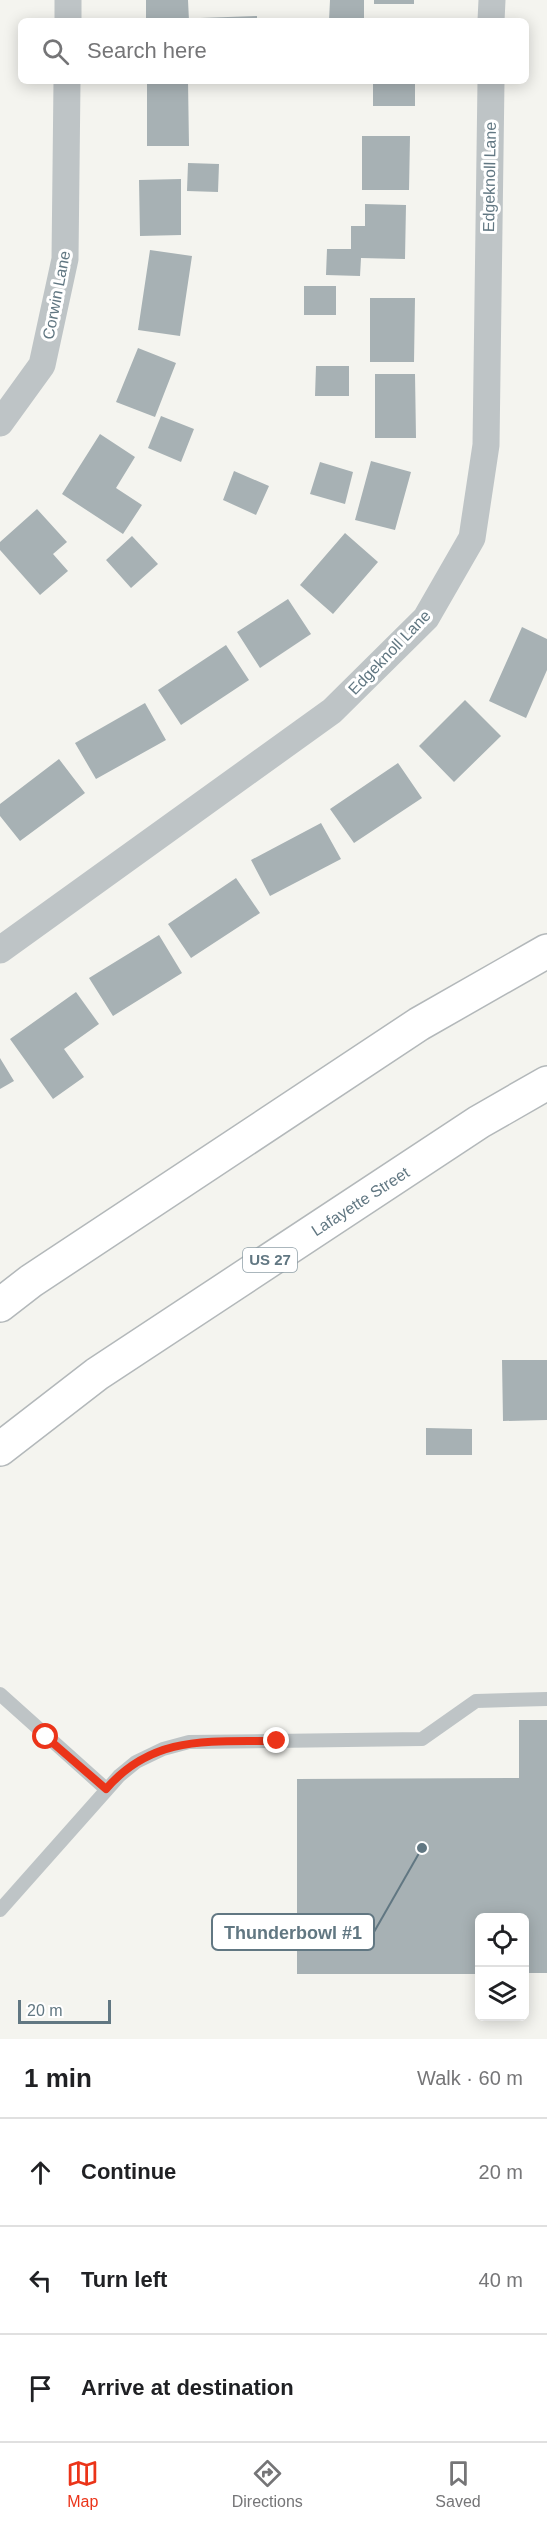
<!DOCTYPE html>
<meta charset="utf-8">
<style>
:root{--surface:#fff;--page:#f6f6f6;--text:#202124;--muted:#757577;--line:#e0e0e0;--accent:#eb3419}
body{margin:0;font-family:Helvetica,sans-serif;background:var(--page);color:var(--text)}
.controls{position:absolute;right:18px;bottom:18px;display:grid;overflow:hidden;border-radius:9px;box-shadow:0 3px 15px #0003}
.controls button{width:54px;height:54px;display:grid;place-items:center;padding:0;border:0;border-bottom:2px solid var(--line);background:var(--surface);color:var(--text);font:30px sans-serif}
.scale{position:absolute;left:18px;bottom:15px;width:93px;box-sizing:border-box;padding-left:6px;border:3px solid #617782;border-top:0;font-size:16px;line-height:21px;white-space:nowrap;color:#617782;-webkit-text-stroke:4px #fff;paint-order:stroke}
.stop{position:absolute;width:18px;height:18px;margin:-14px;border:4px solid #eb3419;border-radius:50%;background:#fff}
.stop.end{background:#eb3419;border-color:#fff;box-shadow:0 2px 6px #0008}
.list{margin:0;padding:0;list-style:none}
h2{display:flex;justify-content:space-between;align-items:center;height:78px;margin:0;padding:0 24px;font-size:26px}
h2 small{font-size:20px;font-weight:400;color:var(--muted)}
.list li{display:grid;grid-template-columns:39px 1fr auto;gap:18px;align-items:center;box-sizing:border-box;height:108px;padding:0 24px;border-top:2px solid var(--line)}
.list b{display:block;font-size:22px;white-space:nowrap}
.list em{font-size:20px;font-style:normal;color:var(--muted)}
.icon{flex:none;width:33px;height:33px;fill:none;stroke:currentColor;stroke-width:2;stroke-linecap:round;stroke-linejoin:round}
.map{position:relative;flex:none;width:547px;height:2039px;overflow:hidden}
.search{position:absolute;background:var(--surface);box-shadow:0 3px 15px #0003;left:18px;right:18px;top:18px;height:66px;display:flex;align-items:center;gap:15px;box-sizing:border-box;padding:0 21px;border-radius:9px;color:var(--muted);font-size:22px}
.sheet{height:402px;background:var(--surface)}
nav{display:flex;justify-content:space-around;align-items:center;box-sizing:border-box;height:84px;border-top:2px solid var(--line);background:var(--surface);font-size:16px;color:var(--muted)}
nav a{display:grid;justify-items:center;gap:3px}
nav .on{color:var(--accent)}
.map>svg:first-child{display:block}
.building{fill:#a7b1b4}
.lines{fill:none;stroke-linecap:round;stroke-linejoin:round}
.trunk-casing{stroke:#b3b8ba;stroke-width:36}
.service{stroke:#bec4c6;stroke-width:14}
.minor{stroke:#bec4c6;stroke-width:27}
.trunk{stroke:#fff;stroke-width:33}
.route{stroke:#eb3419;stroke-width:8}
.labels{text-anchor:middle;stroke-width:6;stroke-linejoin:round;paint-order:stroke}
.shield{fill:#fff;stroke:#90a0a8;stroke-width:1.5}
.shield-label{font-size:15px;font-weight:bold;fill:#617782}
.street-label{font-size:16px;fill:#617782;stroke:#fff}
.leader{fill:none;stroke:#617782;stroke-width:2}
.callout-dot{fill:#617782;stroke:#fff;stroke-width:2}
.callout{fill:#fff;stroke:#617782;stroke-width:2}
.callout-label{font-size:18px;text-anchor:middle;font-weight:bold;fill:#617782}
</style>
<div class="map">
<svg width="547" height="2039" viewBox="0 0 547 2039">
<rect width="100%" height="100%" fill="#f4f4ef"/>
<path class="building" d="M146 0H188L189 21H146Z
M330 0H364V21H329Z
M374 0H414V4H374Z
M257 16V21H200V18Z
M147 81H188L189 146H147Z
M373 81H415V106H373Z
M362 136H410L409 190H362Z
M188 163 219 164 218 192 187 191Z
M181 179V235L140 236 139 180Z
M365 204 406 205 405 259 361 258 360 276 326 275 327 249H351V226H365Z
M150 250 192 256 180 336 138 330Z
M304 286H336V315H304Z
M370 298H415L414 362H370Z
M138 348 176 363 155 417 116 402Z
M316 366H349V396H315Z
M375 374H415L416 438H375Z
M161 416 194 429 181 462 148 448Z
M100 434 135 457 116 488 142 505 123 534 62 494Z
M371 461 411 472 395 530 355 520Z
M320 462 353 472 345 504 310 494Z
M234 471 269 486 256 515 223 500Z
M37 509 67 542 53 554 68 571 40 595 0 550V542Z
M345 533 378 562 333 614 300 585Z
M132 536 158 564 131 588 106 560Z
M288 599 311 634 260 668 237 632Z
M522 627 547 639V670L526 718 489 701Z
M226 645 249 680 181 725 158 690Z
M465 700 501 736 454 782 419 746Z
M145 703 166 740 96 779 75 743Z
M59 759 85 793 20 841 0 816V804Z
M398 763 422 798 354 843 330 809Z
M321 823 341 859 270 896 251 860Z
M236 878 260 913 191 958 168 924Z
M159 935 182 973 113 1016 89 978Z
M76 992 99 1024 64 1049 84 1077 53 1099 10 1039Z
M0 1058 14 1081 0 1089Z
M502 1360H547V1420L503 1421Z
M426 1428 472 1429V1455H426Z
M519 1720H547V1973H524V1918H480V1974H297V1779L519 1778Z"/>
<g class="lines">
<defs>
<path id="trunk" d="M0 1305 31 1281 419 1024 547 951
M0 1449 97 1374 479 1122 547 1083"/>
</defs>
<use href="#trunk" class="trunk-casing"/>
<path class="service" d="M0 1694 106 1789
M0 1910 119 1776 136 1762 163 1749 189 1742 422 1739 476 1701 547 1699"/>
<path class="minor" d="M68 21V0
M491 21 492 0
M0 423 42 365 65 259 67 81
M0 950 332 711 426 618 472 538 486 445 491 81"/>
<use href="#trunk" class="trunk"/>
</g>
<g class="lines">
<path class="route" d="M46 1737 106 1789C154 1734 210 1742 277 1741"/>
</g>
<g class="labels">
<rect class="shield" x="243" y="1248" width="54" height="24" rx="4.5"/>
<g class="shield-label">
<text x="270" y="1265">US 27</text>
</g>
<g class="street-label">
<text transform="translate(489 177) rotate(-89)" y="6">Edgeknoll Lane</text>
<text transform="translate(56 295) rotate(-79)" y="6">Corwin Lane</text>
<text transform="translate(389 652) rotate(-46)" y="6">Edgeknoll Lane</text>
<text transform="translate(360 1201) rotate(-33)" y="6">Lafayette Street</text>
</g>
</g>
<path class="leader" d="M422 1848L374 1932"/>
<circle class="callout-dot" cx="422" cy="1848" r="6"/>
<rect class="callout" x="212" y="1914" width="162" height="36" rx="6"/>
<g class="callout-label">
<text x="293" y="1939">Thunderbowl #1</text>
</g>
</svg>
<div class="controls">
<button><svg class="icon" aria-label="locate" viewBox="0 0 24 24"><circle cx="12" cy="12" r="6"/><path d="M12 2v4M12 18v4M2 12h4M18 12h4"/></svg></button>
<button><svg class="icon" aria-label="layers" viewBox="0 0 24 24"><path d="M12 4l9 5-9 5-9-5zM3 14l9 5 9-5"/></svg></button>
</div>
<div class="scale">20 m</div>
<div class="stop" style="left:46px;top:1737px"></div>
<div class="stop end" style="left:277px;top:1741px"></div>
<div class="search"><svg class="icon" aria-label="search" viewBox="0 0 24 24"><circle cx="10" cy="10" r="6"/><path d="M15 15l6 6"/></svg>Search here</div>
</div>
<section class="sheet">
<h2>1 min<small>Walk · 60 m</small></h2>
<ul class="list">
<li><svg class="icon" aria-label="ahead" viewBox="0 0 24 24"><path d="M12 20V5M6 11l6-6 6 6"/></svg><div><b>Continue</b></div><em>20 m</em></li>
<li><svg class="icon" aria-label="left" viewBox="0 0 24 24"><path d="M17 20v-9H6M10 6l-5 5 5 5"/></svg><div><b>Turn left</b></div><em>40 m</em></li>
<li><svg class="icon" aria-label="arrive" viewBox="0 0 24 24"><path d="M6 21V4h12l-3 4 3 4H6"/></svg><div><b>Arrive at destination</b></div></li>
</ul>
</section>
<nav>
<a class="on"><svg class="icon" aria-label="map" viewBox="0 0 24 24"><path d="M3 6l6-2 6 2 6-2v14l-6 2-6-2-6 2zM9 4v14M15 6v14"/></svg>Map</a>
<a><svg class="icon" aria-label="directions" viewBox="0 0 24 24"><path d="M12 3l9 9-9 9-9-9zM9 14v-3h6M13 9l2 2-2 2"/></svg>Directions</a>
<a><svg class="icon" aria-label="saved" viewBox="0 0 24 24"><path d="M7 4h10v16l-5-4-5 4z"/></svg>Saved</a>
</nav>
